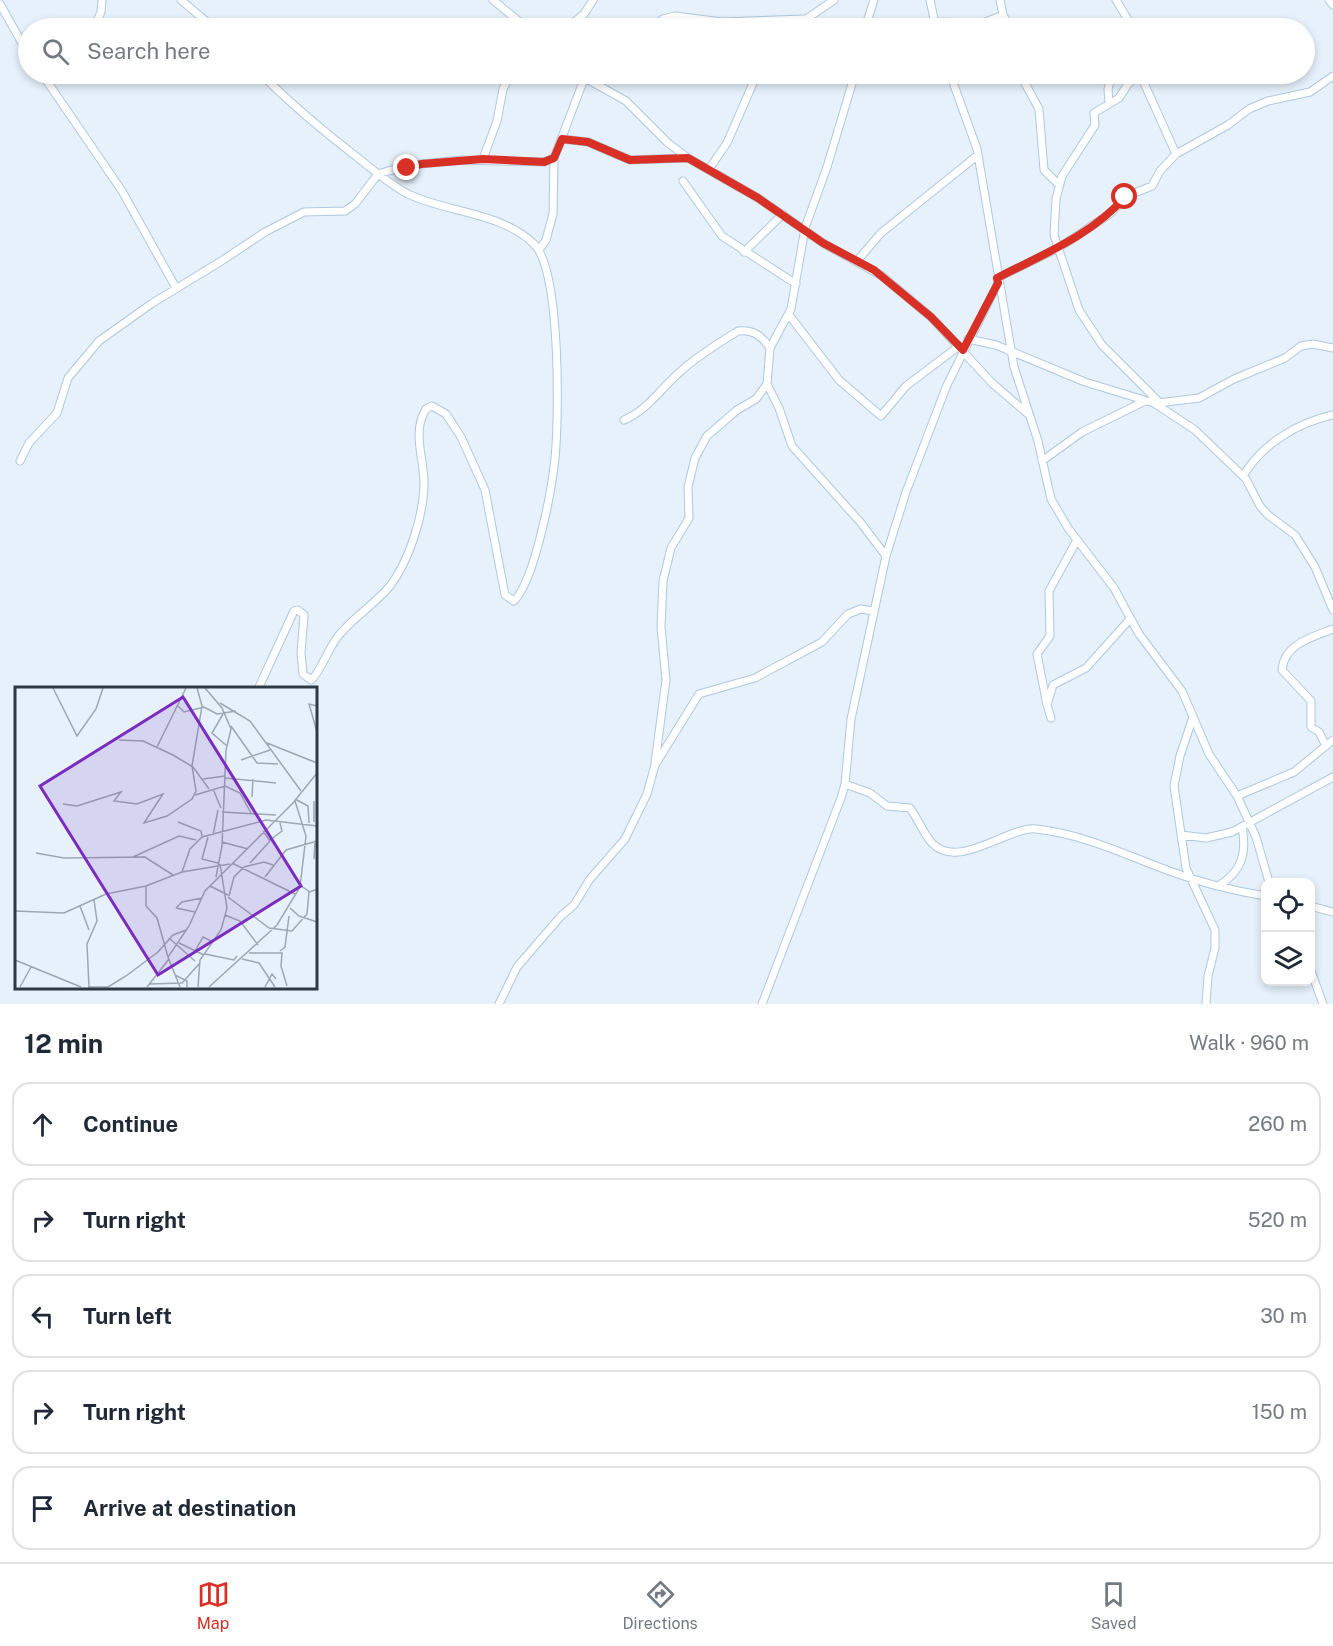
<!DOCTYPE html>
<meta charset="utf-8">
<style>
:root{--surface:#fff;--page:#f2f2f3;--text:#1f2937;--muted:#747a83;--line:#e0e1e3;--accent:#d93025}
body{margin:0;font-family:"Public Sans",sans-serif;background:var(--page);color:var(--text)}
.controls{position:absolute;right:18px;bottom:18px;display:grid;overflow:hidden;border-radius:12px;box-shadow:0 3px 9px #0003}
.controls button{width:54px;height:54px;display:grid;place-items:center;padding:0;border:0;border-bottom:2px solid var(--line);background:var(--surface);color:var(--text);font:30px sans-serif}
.stop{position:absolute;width:18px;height:18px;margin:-14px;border:4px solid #d93025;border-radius:50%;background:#fff}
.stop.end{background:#d93025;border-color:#fff;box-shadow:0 2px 6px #0008}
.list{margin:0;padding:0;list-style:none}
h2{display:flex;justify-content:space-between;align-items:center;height:78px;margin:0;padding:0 24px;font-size:26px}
h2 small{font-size:20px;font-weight:400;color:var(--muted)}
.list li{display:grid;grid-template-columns:39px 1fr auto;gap:18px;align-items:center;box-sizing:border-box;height:84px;margin:0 12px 12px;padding:0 12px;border:2px solid var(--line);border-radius:18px}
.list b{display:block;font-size:22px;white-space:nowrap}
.list em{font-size:20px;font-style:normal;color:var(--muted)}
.icon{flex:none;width:33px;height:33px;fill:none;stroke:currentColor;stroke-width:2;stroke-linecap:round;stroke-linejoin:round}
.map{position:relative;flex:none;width:1333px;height:1004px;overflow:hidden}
.search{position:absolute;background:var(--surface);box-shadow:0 3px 9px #0003;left:18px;right:18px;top:18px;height:66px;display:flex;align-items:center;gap:15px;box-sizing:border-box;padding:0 21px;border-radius:33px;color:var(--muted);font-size:22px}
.sheet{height:558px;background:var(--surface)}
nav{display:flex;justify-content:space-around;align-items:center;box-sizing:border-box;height:84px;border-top:2px solid var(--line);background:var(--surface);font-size:16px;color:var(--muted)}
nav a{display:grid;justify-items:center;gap:3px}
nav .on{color:var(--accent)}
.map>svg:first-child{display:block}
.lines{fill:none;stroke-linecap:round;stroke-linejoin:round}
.street-casing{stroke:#aec8e1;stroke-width:9}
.street{stroke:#fff;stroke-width:7}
.route{stroke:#d93025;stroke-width:8}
.inset-road{fill:none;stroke:#9da7b1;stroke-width:1.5}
.view{fill:#7b2cbf;fill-opacity:0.15;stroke:#7b2cbf;stroke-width:3}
.inset-edge{fill:none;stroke:#2f3943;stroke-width:3}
</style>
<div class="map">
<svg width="1333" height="1004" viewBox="0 0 1333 1004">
<rect width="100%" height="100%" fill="#e6f1fb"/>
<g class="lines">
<defs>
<path id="street" d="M181 0 214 28
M493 0 527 28
M930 0 936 28
M1000 0 1003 15
M1116 0 1133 28
M1329 0 1333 5
M0 4 28 54
M935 22 983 23 1003 15 1011 28
M94 28 101 12 102 0
M567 28 584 14 593 0
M652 28 663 19 675 16 722 22 805 19
M793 28 834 0
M865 28 874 0
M42 74 122 191 176 288
M578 74 626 101 668 143 688 158 758 198 823 243 882 276 931 317 992 383 1027 413
M855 74 827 167 805 228 791 309 770 348 767 384 779 408 792 446 861 523 886 556
M950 74 977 149 1014 367 1038 441 1051 499 1068 528 1114 588 1139 634 1182 691 1209 754 1237 796 1256 837 1269 882
M1020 74 1039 109 1044 170 1059 185
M1140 74 1128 84 1119 98 1094 113 1095 125 1062 176 1056 199 1054 235 1079 310 1102 345 1160 403
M1140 74 1176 154
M1109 104 1108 89 1112 74
M562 139 588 142 630 160 688 158
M483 159 497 121 503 89 511 74
M709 169 727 143 757 74
M683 181 722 236 796 284
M539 250 546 240 553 214 554 158 586 74
M744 252 783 214
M857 261 881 233 978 155
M997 278 1060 247 1111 213 1127 196 1152 186 1160 171 1176 154 1228 125 1249 109 1268 101 1310 92 1333 76
M789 315 839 380 881 416 906 386 959 346
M968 339 996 345 1085 382 1154 403 1195 430 1246 479 1260 506 1268 515 1295 535 1315 567 1333 610
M1158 403 1199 398 1234 379 1285 358 1301 346 1313 344 1333 348
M624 420C648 410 661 388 680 372 697 356 719 343 738 331 753 329 762 336 770 348
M20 461 29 443 57 413 68 378 99 341 151 304 223 260 265 232 304 212 345 211 355 204 378 174 388 171 421 164 462 160 544 162 554 158
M1042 461 1082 432 1145 401
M1243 476C1262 444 1297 423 1333 415
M258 689 294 611 298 610 304 615 301 653 303 674 311 680C319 675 330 644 340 634 355 616 375 604 390 586 409 561 423 517 424 486 425 460 411 433 426 409L432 406 446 414 461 437 485 490 505 595 514 601C535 580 552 489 555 458 559 418 561 271 534 244 501 212 448 213 408 194 389 184 373 170 357 157 323 131 291 104 261 74
M1047 705 1037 654 1050 636 1049 591 1077 540
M1193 717 1180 756 1174 786 1186 868 1215 930V948L1208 976 1206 1004
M1051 718 1047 705 1053 685 1086 668 1130 619
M1326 746 1319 732 1311 727V701L1282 670C1284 644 1312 637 1333 629
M655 763 666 680 661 627 663 581 671 548 689 518 688 487 695 458 707 436 737 410 756 399 767 384
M845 784 870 793 887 806 910 808C918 819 923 833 932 843 958 871 1009 826 1036 829 1084 834 1128 856 1172 872 1202 883 1234 891 1266 896
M1237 796 1294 772 1333 740
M1181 835 1206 838 1232 832 1333 777
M1218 886C1242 872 1247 853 1242 827
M1310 906 1333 912
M1310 968 1323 1004
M499 1004 517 967 561 916 574 905 590 879 625 839 647 794 655 765 699 694 755 678 822 642 848 614 861 609 873 611
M762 1004 841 798 845 784 851 719 886 556 906 492 947 385 998 283"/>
</defs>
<use href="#street" class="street-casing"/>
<use href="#street" class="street"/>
</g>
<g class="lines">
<path class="route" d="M407 168 421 164 483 159 544 162 554 158 562 139 588 142 630 160 688 158 758 198 823 243 874 270 931 317 963 350 998 283 997 278C1042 255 1092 235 1125 197"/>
</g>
<g transform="translate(15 687)">
<rect width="302" height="302" fill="#e6f1fb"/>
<path class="inset-road" d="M38 1 62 49 81 22 88 1M190 1 207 21 216 42 211 63 207 159 201 190M205 16 235 34 286 104M163 19 169 25 189 20 202 27 221 24M302 19 294 17 302 45M208 27 197 46 212 59M216 39 242 76 263 77M104 53 128 54 158 68 178 80 194 102M252 56 302 76M142 60 171 1M226 73 255 63M210 91 261 96M188 92 210 89M198 102 206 121M180 108 210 99 225 106 236 126M237 110 238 92M280 112 293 119 294 136M48 117 62 119 106 105 99 114 122 117 148 107 129 136 152 129 177 112 181 104 177 79 187 19 182 1M207 125 261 128M163 135 186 144 187 149M299 135V114M198 148 203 123M193 150 187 172 203 176M255 153 267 144 265 136M207 155 233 162M21 166 49 171 130 170 158 188M118 170 164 149 181 153M299 172 300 154M217 176 280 207M235 176 255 154 248 144M167 185 175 162 187 150 251 133 302 139M250 190 271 163 302 154M131 199V219L142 231 153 270M195 199 213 208M286 199 295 205 302 202M214 209 219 190 229 180 249 175 258 178M213 210 254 241 277 244 292 227 294 205M65 219 74 243M161 221 167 215 187 211M161 221 180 225M275 221 284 229 302 235M0 224 49 226 91 207 131 199 167 185 215 177M210 228 225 234 243 258M154 251 180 274M164 256 189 268M180 264 188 250 198 255M265 264 270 260 274 229M234 266H267L266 279 272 299M190 267 219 273 222 269M227 272 244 276 260 300M0 273 66 300M160 288 172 294V300M135 297 167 296 184 277M5 300 16 280M73 300H93L111 289 143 265 158 248 171 243M74 300 72 257 82 234 79 213M132 300 154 272M165 300 153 270 174 239 190 204 278 116 302 86M183 300 185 273 206 243 212 221 205 177M194 300 262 238 285 200 291 149 280 114M250 300 257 287 261 292"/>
<path class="view" d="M168 10 286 199 143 288 25 99Z"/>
<rect width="302" height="302" class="inset-edge"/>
</g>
</svg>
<div class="controls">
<button><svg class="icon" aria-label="locate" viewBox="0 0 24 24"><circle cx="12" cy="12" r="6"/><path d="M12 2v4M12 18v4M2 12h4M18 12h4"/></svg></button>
<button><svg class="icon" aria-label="layers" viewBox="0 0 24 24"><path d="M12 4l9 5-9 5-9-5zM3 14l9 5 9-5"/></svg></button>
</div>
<div class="stop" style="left:1125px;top:197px"></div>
<div class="stop end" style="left:407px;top:168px"></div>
<div class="search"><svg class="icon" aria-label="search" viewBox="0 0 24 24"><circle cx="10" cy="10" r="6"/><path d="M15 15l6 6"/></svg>Search here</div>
</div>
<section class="sheet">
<h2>12 min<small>Walk · 960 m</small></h2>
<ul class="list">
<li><svg class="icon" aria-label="ahead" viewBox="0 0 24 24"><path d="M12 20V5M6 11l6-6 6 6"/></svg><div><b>Continue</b></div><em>260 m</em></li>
<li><svg class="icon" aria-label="right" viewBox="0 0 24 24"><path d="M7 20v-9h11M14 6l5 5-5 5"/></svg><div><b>Turn right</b></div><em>520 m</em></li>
<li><svg class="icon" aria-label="left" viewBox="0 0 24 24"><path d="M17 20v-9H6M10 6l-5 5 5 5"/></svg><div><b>Turn left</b></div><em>30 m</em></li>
<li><svg class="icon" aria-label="right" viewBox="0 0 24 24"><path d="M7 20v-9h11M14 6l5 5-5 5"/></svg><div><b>Turn right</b></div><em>150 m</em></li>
<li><svg class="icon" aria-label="arrive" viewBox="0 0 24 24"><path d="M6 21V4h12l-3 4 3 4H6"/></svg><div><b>Arrive at destination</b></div></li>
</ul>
</section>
<nav>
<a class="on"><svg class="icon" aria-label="map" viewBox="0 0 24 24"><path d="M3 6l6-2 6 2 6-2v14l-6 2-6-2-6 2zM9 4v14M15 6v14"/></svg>Map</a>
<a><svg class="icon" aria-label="directions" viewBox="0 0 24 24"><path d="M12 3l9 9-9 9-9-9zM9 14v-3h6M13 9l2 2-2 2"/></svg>Directions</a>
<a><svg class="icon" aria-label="saved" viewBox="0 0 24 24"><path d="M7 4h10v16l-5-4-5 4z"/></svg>Saved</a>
</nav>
